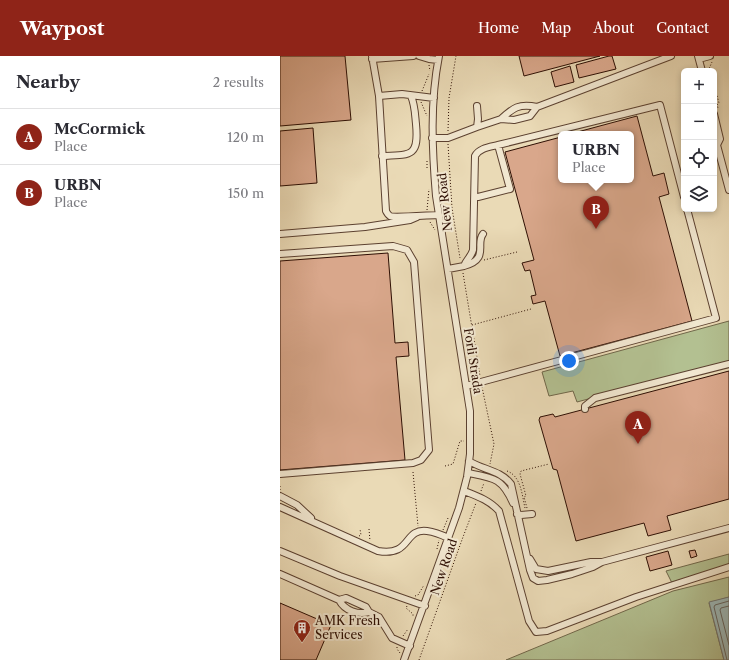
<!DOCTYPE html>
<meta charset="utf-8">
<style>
:root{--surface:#fff;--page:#f7f7f7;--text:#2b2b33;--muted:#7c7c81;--line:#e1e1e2;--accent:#8f2418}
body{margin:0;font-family:"Libre Caslon Text",serif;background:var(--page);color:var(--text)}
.controls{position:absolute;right:12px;top:12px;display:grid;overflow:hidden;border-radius:6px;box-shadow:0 2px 6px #0003}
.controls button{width:36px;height:36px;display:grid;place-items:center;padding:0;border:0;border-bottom:1px solid var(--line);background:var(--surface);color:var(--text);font:20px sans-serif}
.you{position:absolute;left:289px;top:305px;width:14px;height:14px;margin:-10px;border:3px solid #fff;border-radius:50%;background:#1a73e8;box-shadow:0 0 0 6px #1a73e833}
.badge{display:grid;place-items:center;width:26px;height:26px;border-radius:50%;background:var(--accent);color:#fff;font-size:13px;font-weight:700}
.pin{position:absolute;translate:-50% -33px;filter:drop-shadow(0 1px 2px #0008)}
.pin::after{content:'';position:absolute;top:21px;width:14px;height:12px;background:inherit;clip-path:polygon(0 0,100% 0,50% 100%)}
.popup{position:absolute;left:278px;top:75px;width:76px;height:52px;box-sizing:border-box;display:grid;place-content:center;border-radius:6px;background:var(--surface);filter:drop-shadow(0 1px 3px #0005);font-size:13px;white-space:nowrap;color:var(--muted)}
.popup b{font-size:15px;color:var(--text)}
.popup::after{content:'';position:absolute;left:50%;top:100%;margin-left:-8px;border:8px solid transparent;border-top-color:var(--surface)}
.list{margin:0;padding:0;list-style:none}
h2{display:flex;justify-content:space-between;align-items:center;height:52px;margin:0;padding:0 16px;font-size:17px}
h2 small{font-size:13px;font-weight:400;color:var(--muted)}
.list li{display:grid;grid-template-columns:26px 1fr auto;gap:12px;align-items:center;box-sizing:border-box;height:56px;padding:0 16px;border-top:1px solid var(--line)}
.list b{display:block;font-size:15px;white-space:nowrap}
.list p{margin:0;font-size:13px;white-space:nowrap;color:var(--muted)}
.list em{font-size:13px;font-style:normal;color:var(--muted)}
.icon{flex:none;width:22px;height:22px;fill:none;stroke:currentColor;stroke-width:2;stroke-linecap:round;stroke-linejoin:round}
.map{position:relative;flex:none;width:449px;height:604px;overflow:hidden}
header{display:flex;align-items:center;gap:24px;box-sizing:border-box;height:56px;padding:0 20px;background:var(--accent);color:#fff}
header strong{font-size:19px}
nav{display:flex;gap:22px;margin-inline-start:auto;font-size:14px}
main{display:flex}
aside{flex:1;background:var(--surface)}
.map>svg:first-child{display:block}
.green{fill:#b3c091;stroke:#70674a}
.water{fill:#9cb8b8;stroke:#707470}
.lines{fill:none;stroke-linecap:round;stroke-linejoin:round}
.shore{stroke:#64635e;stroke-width:1}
.building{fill:#d9a78b;stroke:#2d0e03}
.minor-casing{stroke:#5c4130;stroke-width:8}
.path{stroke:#2d0e03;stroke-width:1;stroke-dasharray:1 2;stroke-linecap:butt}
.minor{stroke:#f1e7d0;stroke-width:6}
.labels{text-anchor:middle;stroke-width:4;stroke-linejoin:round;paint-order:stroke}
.street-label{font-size:12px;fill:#2d0e03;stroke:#f1e7d0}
.poi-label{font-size:12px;fill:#2d0e03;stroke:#f1e7d0;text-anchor:start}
</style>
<header>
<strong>Waypost</strong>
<nav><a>Home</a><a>Map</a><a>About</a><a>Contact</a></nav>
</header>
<main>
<aside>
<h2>Nearby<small>2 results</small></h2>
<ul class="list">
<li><span class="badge">A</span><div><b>McCormick</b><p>Place</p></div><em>120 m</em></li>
<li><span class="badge">B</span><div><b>URBN</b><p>Place</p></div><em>150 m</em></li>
</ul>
</aside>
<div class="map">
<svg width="449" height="604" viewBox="0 0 449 604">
<rect width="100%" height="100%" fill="#eadab6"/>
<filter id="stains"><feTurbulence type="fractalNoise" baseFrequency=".005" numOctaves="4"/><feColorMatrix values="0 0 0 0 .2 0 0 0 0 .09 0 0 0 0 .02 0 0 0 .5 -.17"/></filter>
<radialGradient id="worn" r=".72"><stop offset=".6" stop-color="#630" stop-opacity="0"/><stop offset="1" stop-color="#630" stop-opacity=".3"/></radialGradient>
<path class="green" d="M449 265V305L297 346 293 335 269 340 262 316Z
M449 498V509L392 527 386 515Z
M449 521V541L429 547 444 604H226L393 535Z"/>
<path class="water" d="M449 541V604H444L429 546Z"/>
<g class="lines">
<path class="shore" d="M449 550 441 552 440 554 449 589
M447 604 434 551 435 549 449 545"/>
</g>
<path class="building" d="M0 0H65L71 64 0 70Z
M239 0H320L244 20Z
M329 0H332L336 13 299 22 296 9Z
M290 10 294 26 275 31 271 16Z
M357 60 373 120 384 117 389 138 379 141 412 265 280 300 265 245 253 248 251 240 256 239 250 214 245 215 242 207 254 204 225 96 281 81V124H351V78H290Z
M33 72 37 127 0 130V75Z
M108 197 115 287 128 286 129 300 116 301 125 404 0 414V205Z
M449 315V443L387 460 391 474 368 480 364 467 296 485 277 414 273 413 259 364 260 361 273 358 275 361Z
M415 494 417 500 411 502 409 495Z
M388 495 392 509 370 515 366 501Z
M0 547 51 569 36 604H0Z"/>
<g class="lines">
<defs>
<path id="minor" d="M92 0 99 40 106 155C107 157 108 159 110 160 114 162 152 159 159 159
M139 0 149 3 158 4
M418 0 422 15
M92 3 133 0
M419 3 430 0
M99 40 122 38 154 42
M434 58 440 83 437 89 449 134
M221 63C233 52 239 47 257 51
M197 71 221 63 234 64 250 60 257 51 391 0
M152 82H168L197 71 198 63 197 50
M102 100C132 99 139 100 136 68 135 59 135 49 131 40
M198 141 230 133 218 89 380 49 404 141
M0 178 85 171 130 164 137 161
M0 198 113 190 127 194 134 206 149 394 141 404 133 407 0 418
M184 210C210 203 195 188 203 178
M168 213 184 210C186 204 191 201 193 194L195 100C199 92 210 91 218 89
M186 330 436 262 407 153
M305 353V350L315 342 449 308
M189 405C203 414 220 414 231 428L250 514 253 522 258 525 267 524 292 518 313 511 322 506 449 472
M188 417C214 422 222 422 233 447
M184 435C197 440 209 444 219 455L249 565 256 576 267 575 356 541 449 511
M0 440 17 449 31 462
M0 451 98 495C132 501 123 472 147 475 155 476 162 479 168 482
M237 458 241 459 252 458
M0 495 60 520 145 550
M250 503 256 513 268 515 311 506H322
M0 518 59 544 66 542 86 551 89 556 99 561 112 582 130 590
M59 544C65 555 78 559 89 556
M124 604 179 452 187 421 190 398V355L156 140C152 93 150 46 159 0"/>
</defs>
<use href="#minor" class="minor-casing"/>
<path class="path" d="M149 9 150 15
M428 15 432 6
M142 35 149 18
M434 36H436L439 47 437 49 438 52
M141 46 147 60
M168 75 169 42 176 0
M168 88 172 152 180 202
M147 105V112
M147 154 149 133
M150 166 155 174
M204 204 237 196
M183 217 200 320
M192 269 251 253
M202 331 214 388 210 408
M165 410 173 408 180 385H184
M227 415C241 420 242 439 245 452H247L244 441 246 440 240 418 241 415 269 408
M133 416 138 470
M0 430V435
M201 435 204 427
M89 473 90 485
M163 474 168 462
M79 480 81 479 80 473
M157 493 159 484
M135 540 138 539 144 529
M127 550 126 552 133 558V561
M123 580 128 573
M117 591V593L120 597
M139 604 183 481 196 447"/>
<use href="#minor" class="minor"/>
</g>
<defs>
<symbol id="building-pin" viewBox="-11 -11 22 30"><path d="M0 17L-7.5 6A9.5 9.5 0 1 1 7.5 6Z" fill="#8f2418" stroke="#f1e7d0"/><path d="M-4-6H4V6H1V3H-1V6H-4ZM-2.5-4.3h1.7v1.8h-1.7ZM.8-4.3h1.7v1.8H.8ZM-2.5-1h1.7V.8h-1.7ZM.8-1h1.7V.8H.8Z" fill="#fff"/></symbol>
</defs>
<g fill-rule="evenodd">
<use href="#building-pin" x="12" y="562" width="20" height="27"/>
</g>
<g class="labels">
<g class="street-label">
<text transform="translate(165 146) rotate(-96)" y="4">New Road</text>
<text transform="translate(193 305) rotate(81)" y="4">Forli Strada</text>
<text transform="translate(164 511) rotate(-71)" y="4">New Road</text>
</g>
<g class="poi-label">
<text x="35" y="569">AMK Fresh<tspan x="35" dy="14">Services</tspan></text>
</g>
</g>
<rect width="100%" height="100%" filter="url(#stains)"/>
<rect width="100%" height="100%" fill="url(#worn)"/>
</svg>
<div class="controls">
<button>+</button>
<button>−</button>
<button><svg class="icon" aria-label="locate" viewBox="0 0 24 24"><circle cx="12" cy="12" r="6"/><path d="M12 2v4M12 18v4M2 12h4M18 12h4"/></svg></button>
<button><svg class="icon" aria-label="layers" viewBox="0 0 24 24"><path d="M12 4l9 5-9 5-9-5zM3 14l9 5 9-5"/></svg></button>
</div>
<div class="you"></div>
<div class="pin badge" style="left:358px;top:388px">A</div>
<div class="pin badge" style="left:316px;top:173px">B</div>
<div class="popup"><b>URBN</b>Place</div>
</div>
</main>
